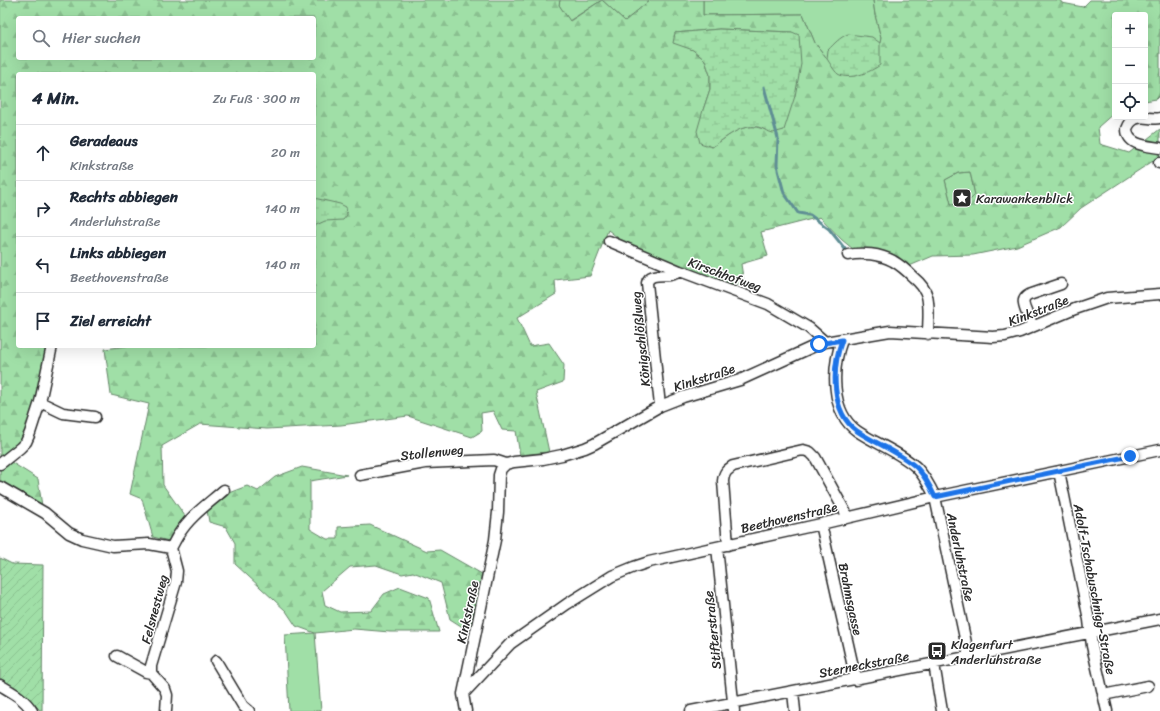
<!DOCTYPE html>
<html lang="de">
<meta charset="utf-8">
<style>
:root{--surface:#fff;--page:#f2f2f3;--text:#1f2937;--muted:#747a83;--line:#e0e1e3}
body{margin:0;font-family:Sriracha,sans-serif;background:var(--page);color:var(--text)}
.controls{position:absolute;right:12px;top:12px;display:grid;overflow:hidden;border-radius:4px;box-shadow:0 4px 16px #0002}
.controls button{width:36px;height:36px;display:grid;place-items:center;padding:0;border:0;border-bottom:1px solid var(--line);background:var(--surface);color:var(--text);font:20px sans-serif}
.stop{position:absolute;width:12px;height:12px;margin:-9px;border:3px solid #1a73e8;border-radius:50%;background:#fff}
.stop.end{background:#1a73e8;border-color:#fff;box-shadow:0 1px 4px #0008}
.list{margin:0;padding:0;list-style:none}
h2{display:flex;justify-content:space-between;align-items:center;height:52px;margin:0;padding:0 16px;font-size:17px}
h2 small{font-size:13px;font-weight:400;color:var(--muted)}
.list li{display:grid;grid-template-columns:26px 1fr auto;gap:12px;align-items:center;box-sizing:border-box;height:56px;padding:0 16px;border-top:1px solid var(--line)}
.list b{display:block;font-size:15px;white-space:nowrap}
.list p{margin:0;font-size:13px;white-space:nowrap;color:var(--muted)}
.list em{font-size:13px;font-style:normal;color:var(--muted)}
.icon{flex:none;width:22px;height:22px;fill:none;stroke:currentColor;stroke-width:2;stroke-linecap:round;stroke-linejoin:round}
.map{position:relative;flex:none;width:1160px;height:711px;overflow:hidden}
.search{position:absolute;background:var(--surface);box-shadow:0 4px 16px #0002;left:16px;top:16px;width:300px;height:44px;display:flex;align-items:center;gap:10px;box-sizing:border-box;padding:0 14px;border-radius:4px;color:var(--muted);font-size:15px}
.panel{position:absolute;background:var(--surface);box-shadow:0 4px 16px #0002;left:16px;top:72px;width:300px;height:276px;border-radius:4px}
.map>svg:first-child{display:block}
.grass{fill:#a0dfa7;stroke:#668569}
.forest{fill:url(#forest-firs);stroke:#668569;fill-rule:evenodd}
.wetland{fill:url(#wetland-marsh);stroke:#668569}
.garden{fill:url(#garden-furrows);stroke:#668569}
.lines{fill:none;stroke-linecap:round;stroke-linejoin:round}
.stream{stroke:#5e8e94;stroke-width:3}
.minor-casing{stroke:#2b2b2b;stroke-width:13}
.minor{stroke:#fff;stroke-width:10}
.route{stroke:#1a73e8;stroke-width:5}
.labels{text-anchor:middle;stroke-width:3;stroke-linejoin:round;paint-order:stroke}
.poi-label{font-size:13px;fill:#2b2b2b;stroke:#fff;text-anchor:start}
.street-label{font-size:13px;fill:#2b2b2b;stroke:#fff}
</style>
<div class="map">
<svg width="1160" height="711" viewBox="0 0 1160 711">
<defs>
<pattern id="forest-firs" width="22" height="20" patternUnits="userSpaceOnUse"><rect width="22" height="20" fill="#a0dfa7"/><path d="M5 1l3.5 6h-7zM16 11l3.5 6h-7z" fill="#8ac090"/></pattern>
<pattern id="wetland-marsh" width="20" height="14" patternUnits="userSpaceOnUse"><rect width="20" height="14" fill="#a0dfa7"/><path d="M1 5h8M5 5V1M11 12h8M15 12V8" fill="none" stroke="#8ac090"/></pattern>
<pattern id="garden-furrows" width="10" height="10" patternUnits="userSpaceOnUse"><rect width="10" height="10" fill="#a0dfa7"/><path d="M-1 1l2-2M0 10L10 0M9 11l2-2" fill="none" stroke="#8ac090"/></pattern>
</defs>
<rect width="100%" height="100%" fill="#fff"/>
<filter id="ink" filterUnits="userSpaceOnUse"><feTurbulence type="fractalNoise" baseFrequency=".025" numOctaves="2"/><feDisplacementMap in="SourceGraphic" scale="8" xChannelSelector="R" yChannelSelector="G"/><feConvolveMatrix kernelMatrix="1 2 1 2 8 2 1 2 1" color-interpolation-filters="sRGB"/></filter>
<g filter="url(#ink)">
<path class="grass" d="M560 0H650L625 21 602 0 569 21 559 5Z
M703 0H873L875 15 881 38 880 43 839 74 815 43 803 14 703 15Z
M970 172 975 195 967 203 961 205 951 204 945 180 958 173Z
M315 633 321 711H289L285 635Z"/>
<path class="forest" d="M0 0H560L559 5 570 21 602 0 625 21 650 0H703V15L803 14 815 43 839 74 880 43 881 38 875 15 873 0H1060L1062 3 1083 7 1090 0H1160V95L1156 99 1145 101V15H1115V112L1098 127 1100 144 1129 153 1160 129V159L1153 161 1081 208 1061 227 1017 246 973 255 933 256 907 267 853 249 842 240 820 217 761 232 768 256 741 264 744 284H730L681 268 626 244 608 230 590 276 555 280 556 294 517 318 530 346 549 343 564 365 563 382 536 392 549 452 520 455 516 431 502 430 493 411 481 413 482 431 472 437 408 416 341 425 267 429 200 424 162 446 163 485 185 516 169 541 153 537 142 499 130 494 149 404 111 395 105 349 127 346H314V74H18V346H56L43 409 29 447 11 462 38 479 42 506 0 483ZM18 18H314V58H18ZM719 29 792 32 769 132C766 131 763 128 760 128 742 122 726 138 712 147L703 110 710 89V75L705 60 693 50 675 33ZM970 172 975 195 967 203 961 205 951 204 945 180 958 173Z
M302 467 347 475 310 481V529L327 539H338V527L370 525 427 551 440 550 482 574 469 631 450 619 441 583 413 572 402 574 376 565 350 567 322 591 325 605 340 612 371 611 384 594 400 587 429 598 439 632H390L354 629 315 633 296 626 286 611 235 564V543L226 527 209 522 207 510 226 494 247 486 258 491 275 477Z"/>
<path class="wetland" d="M719 29 792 32 799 35 801 64 795 96 784 130 773 133C768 132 763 128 758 127 740 124 726 138 712 147L700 143 697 131 703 110 710 89V75L705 60 693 50 673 43 675 33Z
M848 34 872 37 880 43V65C871 72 849 81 838 74 834 71 830 63 827 59L828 50C835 43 839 38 848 34Z
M314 198 340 204 346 207 347 215 343 220 325 221 314 226Z"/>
<path class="garden" d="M0 558 12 564 43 565 42 711H41L21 692 0 680Z"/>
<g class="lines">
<path class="stream" d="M764 87 778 138 777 165 778 169
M778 170 784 193 798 213 810 215 829 229 845 249"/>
<defs>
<path id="minor" d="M1160 118C1152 120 1142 115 1135 119 1131 121 1128 126 1127 129 1127 146 1149 146 1160 148
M1159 163H1160
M609 241 680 271 768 304 809 328 825 342
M848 255C862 252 880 254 893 261 900 265 907 271 913 277 919 282 925 288 927 296 930 308 928 322 928 334
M1033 326C1030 320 1022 305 1024 300 1025 297 1027 296 1029 295L1061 284
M842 340C832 367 830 412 857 431 876 444 900 452 917 468 925 477 930 486 935 497L969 657
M40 402 63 413 95 417
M660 406 647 283C649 273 662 276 670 275 674 274 677 273 680 271
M0 464 20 448 26 442 30 433 40 402 52 346
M1059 471 1089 620 1092 646 1107 711
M360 475 425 463 494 460 506 464
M0 487 45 513 69 533 82 539 113 546 149 544 171 548
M821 524 856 680
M728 545 723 481C724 472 727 470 733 466L803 450 810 452 815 457 848 517
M717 547 734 711
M171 548C174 543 176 538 179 534 190 516 208 504 224 490
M117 656 146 672 151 673
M216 661 243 706 249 711
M934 664 942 711
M0 685C13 693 24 698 32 711
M793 692 795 711
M463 694 510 644 567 604 612 576 634 567 649 562 821 524 935 497 1160 450
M1103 695 1148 686
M166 711 167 695 165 689 151 673V666L176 582 177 571 171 548
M466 711 463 694 495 540 498 512 499 475 501 469 506 464 514 462 543 459 562 455 585 448 594 444 660 406 683 397 740 380 819 344 825 342 890 331 977 336 993 337 1005 336 1020 332 1075 309 1107 298 1160 294
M691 711 1160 619"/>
</defs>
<use href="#minor" class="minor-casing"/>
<use href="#minor" class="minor"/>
</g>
</g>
<g class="lines" filter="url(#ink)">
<path class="route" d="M819 344 842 340C832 367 830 412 857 431 876 444 900 452 917 468 925 476 930 486 935 497L1130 456"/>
</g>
<defs>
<symbol id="sight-square" viewBox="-11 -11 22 22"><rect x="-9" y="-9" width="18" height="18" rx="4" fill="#2b2b2b" stroke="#fff"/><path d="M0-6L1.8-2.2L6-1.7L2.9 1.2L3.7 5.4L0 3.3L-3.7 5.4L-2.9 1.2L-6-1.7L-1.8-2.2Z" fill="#fff"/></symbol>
<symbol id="bus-square" viewBox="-11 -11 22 22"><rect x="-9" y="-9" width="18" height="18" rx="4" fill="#2b2b2b" stroke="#fff"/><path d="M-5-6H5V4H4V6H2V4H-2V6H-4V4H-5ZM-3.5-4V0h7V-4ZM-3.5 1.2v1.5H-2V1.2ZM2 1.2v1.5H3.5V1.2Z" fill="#fff"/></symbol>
</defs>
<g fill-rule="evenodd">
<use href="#sight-square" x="951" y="187" width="22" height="22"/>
<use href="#bus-square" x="926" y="640" width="22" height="22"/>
</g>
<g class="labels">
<g class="poi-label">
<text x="976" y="203">Karawankenblick</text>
<text x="951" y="649">Klagenfurt<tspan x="951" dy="15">Anderluhstraße</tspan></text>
</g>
<g class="street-label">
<text transform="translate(725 274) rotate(20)" y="5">Kirschhofweg</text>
<text transform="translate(1038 310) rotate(-21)" y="5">Kinkstraße</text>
<text transform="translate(640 339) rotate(-96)" y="5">Königschlößlweg</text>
<text transform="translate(704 377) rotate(-18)" y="5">Kinkstraße</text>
<text transform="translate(432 452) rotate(-6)" y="5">Stollenweg</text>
<text transform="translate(789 517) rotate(-13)" y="5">Beethovenstraße</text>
<text transform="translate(961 557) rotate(78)" y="5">Anderluhstraße</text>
<text transform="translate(1095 589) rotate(79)" y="5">Adolf-Tschabuschnigg-Straße</text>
<text transform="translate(851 599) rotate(78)" y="5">Brahmsgasse</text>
<text transform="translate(154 609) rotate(-75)" y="5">Felsnestweg</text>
<text transform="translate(467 612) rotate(-78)" y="5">Kinkstraße</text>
<text transform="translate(712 630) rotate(-96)" y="5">Stifterstraße</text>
<text transform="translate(864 664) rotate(-11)" y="5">Sterneckstraße</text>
</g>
</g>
</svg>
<div class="controls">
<button>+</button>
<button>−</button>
<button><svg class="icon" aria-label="locate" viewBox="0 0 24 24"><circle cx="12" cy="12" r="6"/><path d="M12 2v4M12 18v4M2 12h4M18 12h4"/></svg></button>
</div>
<div class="stop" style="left:819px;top:344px"></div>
<div class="stop end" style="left:1130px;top:456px"></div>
<div class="search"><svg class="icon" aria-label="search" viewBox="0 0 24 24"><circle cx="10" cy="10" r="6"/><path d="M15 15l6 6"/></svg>Hier suchen</div>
<section class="panel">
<h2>4 Min.<small>Zu Fuß · 300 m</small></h2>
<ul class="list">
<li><svg class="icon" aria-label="ahead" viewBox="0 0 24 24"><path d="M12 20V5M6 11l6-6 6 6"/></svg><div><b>Geradeaus</b><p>Kinkstraße</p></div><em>20 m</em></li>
<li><svg class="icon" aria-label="right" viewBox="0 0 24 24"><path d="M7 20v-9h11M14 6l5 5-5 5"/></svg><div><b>Rechts abbiegen</b><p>Anderluhstraße</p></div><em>140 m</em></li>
<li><svg class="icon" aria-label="left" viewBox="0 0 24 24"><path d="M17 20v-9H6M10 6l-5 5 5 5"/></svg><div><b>Links abbiegen</b><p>Beethovenstraße</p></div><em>140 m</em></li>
<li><svg class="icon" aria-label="arrive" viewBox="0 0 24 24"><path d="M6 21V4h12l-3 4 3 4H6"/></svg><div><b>Ziel erreicht</b></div></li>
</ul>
</section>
</div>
